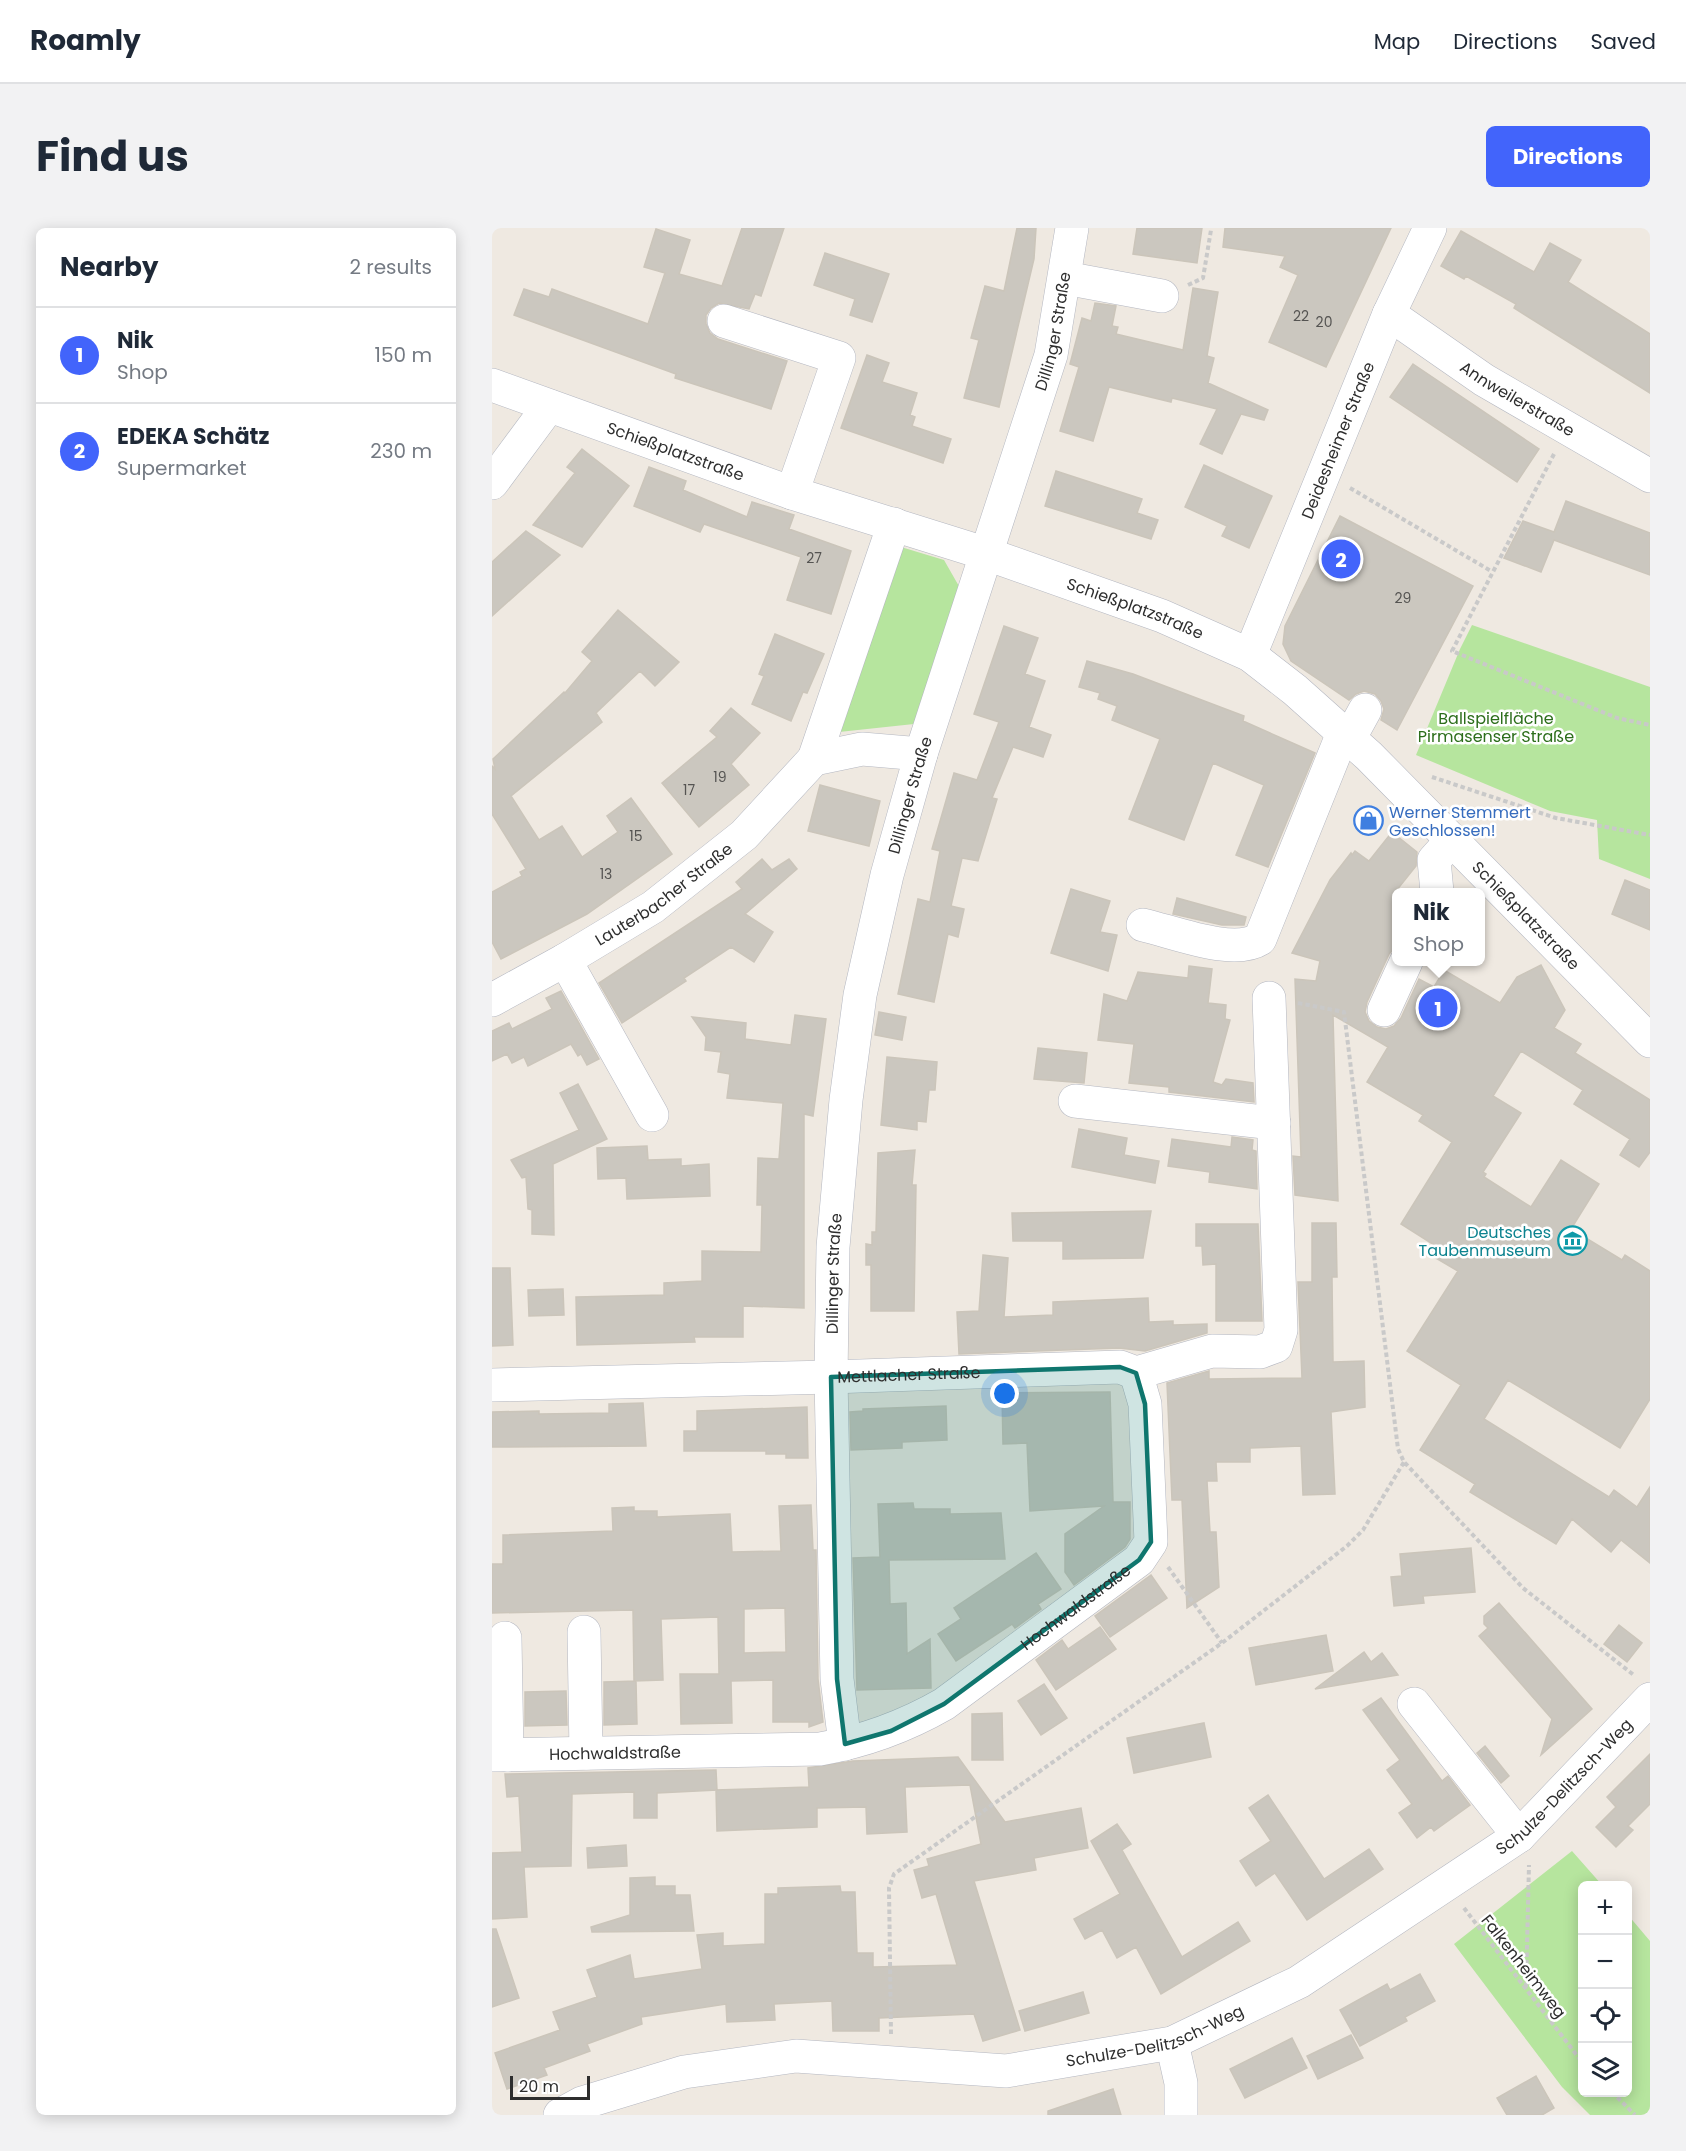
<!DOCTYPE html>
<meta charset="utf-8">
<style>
:root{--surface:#fff;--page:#f2f2f3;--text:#1f2937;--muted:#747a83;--line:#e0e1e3;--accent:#4264fb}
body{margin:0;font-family:Poppins,sans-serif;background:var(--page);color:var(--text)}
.controls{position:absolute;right:18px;bottom:18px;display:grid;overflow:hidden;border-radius:9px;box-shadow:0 3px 15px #0003}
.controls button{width:54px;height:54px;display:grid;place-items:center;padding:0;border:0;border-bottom:2px solid var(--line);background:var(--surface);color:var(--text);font:30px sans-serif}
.scale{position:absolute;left:18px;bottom:15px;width:80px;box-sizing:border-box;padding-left:6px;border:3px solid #2e2e2e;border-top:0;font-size:16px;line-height:21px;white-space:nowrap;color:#2e2e2e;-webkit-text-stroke:4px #fff;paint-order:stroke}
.you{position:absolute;left:513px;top:1166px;width:21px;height:21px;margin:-15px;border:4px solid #fff;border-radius:50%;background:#1a73e8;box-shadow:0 0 0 9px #1a73e833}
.badge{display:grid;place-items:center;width:39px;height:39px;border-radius:50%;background:var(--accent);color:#fff;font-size:20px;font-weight:700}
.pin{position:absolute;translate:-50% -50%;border:3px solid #fff;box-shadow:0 2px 6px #0006}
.popup{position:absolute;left:900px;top:660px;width:93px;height:78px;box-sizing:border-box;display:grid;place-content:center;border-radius:9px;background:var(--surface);filter:drop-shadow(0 2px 4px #0005);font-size:20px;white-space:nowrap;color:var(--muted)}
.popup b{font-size:22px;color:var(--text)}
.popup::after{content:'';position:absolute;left:50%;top:100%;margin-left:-12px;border:12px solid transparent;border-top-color:var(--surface)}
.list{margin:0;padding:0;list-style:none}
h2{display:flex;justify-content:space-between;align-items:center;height:78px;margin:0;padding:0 24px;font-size:26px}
h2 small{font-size:20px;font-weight:400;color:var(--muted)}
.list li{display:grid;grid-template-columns:39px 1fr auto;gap:18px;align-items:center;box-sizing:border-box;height:96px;padding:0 24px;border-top:2px solid var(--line)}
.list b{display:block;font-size:22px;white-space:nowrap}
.list p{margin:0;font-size:20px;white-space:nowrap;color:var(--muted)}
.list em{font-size:20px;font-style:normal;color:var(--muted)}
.icon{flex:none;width:33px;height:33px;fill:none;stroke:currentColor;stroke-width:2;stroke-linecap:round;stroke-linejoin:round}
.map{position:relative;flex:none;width:1158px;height:1887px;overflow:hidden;border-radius:9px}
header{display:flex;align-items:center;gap:36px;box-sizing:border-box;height:84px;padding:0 30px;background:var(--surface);border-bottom:2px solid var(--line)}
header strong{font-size:28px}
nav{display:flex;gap:33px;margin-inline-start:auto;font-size:21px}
.intro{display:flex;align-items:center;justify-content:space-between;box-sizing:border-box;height:144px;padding:0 36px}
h1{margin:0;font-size:42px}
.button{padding:15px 27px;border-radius:9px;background:var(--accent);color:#fff;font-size:21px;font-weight:700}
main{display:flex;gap:36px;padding:0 36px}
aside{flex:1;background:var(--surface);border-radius:9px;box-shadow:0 3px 15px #0003}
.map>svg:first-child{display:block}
.green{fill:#b6e59e}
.building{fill:#cbc7bf;stroke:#cbc5ba;stroke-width:1.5;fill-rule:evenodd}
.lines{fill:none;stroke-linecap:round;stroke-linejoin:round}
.minor-casing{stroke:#b4b7c1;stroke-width:34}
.path{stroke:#c9c9c9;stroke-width:4;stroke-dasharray:4.5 3;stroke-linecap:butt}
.minor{stroke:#fff;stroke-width:33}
.marked{fill:#0f766e;fill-opacity:0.2;stroke:#0f766e;stroke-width:4.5;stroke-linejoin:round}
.labels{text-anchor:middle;stroke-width:5;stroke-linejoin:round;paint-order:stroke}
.number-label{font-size:14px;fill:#555452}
.street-label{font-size:16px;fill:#2e2e2e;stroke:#fff}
.park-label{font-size:16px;fill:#2c6e1b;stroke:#fff}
.shop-label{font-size:16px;fill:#366cbe;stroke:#fff;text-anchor:start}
.culture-label{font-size:16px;fill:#0d838f;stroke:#fff;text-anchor:end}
</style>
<header>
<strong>Roamly</strong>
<nav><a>Map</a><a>Directions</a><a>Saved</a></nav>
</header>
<div class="intro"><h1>Find us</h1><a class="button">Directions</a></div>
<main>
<aside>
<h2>Nearby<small>2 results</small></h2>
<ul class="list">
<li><span class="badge">1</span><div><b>Nik</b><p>Shop</p></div><em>150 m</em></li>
<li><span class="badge">2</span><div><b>EDEKA Schätz</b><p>Supermarket</p></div><em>230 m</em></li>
</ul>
</aside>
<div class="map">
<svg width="1158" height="1887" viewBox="0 0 1158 1887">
<rect width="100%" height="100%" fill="#efe9e1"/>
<path class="green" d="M409 319 452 332 468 360 422 496 347 504Z
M980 397 1158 459V651L1107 631 1105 592 1058 583 924 527 968 421Z
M1080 1623 1110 1657 1090 1658V1864H1136V1687L1158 1713V1887H1098L1070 1859 962 1716Z"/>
<path class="building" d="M250 0H292L269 68 263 66 257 81 227 75 219 80 214 87V96L218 105 226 111 295 133 279 181 183 150 184 146 22 87 32 61 57 69 60 61 156 96 173 45 152 39 164 1 198 12 187 46 230 58Z
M525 0H544L542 31 507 179 472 170 487 112 479 110 493 58 512 63Z
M645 0H710L705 35 641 26Z
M733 0H899L834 139 777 114 806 47 788 39 793 28 731 19Z
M969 3 1042 44 1058 15 1089 32 1076 54 1158 106V165L1022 80 1024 76 974 48 972 51 949 38Z
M333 25 397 46 380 94 358 87 363 71 322 57Z
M701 60 726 64 715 128 722 130 716 155 776 182 772 192 749 186 730 226 708 216 725 181 680 170 679 174 617 159 601 213 568 203 587 139 578 136 590 90 599 93 603 75 624 78 620 98 626 99 624 106 691 122Z
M375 127 397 135 390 154 425 165 418 187 423 189 420 198 459 211 451 235 349 200Z
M921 136 1047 221 1025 254 898 169Z
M90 221 137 258 90 319 41 297 83 245 75 239Z
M712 237 780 268 757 320 730 308 735 298 693 279Z
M157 239 194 253 191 262 255 289 260 274 302 287 297 301 359 323 339 386 295 372 309 329 212 296 208 304 142 278Z
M564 243 650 271 645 285 666 292 659 311 553 278Z
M1074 273 1158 305V347L1062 312 1049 344 1012 330 1031 293 1062 304Z
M848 288 981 358 905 502 889 492 892 481 889 473 883 466 872 463 864 466 857 472 799 433 791 416 793 398Z
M34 303 68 327 0 388V334Z
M126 382 187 434 163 458 148 443 104 485 110 494 19 568 47 612 70 598 90 629 126 604 115 588 139 570 180 626 95 686 9 731 0 714V664L30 648 28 644 34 641 0 586V538L3 541 1 531 72 464 73 465 100 433 90 424Z
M512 398 546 410 533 446 553 453 537 499 559 507 551 529 521 519 500 570 505 571 486 633 470 630 459 678 472 681 466 709 456 706 442 774 406 766 426 671 438 674 448 623 440 621 462 545 485 552 507 494 482 486Z
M283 406 332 426 315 465 311 464 299 493 260 476 272 448 267 446Z
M595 433 641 446 752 488 751 493 823 525 776 639 744 627 772 557 721 535 692 612 637 591 668 511 620 492 625 478 606 471 608 465 587 459Z
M239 480 268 505 239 536 257 557 207 599 170 555 225 509 218 503Z
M328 557 388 573 377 618 316 603Z
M900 604 925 624 924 638 904 663V718L897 726 875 774 873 784 877 793 885 799 894 801 902 798 909 790 927 751 942 759 952 742 1008 775 1025 749 1049 737 1073 782 1062 800 1089 816 1083 825 1158 872V924L1147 939 1128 927 1138 911 1082 876 1091 862 1029 823 1001 868 1029 885 991 944 994 946 992 949 1039 979 1069 932 1107 956 1079 1001 1130 1032 1133 1027 1158 1043V1171L1128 1220 1016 1152 992 1191 1117 1269 1122 1262 1145 1279 1158 1259V1335L1129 1312 1119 1324 1080 1291 1064 1316 978 1264 983 1256 928 1222 969 1157 915 1123 966 1043 942 1029 947 1020 909 996 960 914 927 893 931 887 875 854 896 819 841 787 846 973 803 967 801 928 809 929 803 751 824 753 828 733 800 725 838 652 859 625 860 627 863 623 877 633Z
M270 631 280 642 297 631 305 641 253 686 281 704 262 734 239 719 192 750 194 753 130 795 107 755 250 661 244 654Z
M1133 652 1158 662V702L1120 686Z
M579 661 618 673 608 704 625 707 616 743 559 725Z
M685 670 754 689 752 697H730L681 686Z
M697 738 720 741 716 775 734 777 733 791 738 792 721 854 730 857 734 851 761 855 762 874 677 864V859L637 855 642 816 606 812 612 766 635 773 646 744 696 750Z
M69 763 107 831 95 837 89 826 86 828 79 816 36 838 32 829 20 835 15 826 0 833V803L17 795 20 801 60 781 54 770Z
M387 784 414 789 410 812 383 807Z
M303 787 334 791 321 888 312 886V1080L251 1078V1109H202L203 1114 85 1117 84 1069 172 1067V1055L210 1053V1023L269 1024 270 977H265L266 930 287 931 291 875 235 870 238 846 226 844 229 824 213 822 214 809 200 789 254 795 253 811 299 817Z
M546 820 595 825 592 855 542 851Z
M395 829 445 834 443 862H437L434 894 425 893V902L389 897Z
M86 856 115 911 61 936 62 1007 40 1006V982L36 981 34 949 30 950 19 932 87 902 68 865Z
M587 901 635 910 632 927 667 933 663 955 580 939Z
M740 909 761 912 760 922 764 923 765 961 717 954 718 944 676 938 680 911 739 919Z
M155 918 156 932 189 931V938L217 936 218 968 135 971 134 950 106 951 105 920Z
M423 922 420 957H424L422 1083H379V1037H374V1016L380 1017V1004H384L386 925Z
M659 983 651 1030 571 1031V1013H521L520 985Z
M820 995H844L845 1049H840L841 1134 872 1133 873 1179 839 1184 843 1266 811 1267 809 1218 758 1220V1234H724L725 1253H715L718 1304H724L727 1359 695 1380 690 1272H680L675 1155 717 1143V1151L810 1150 806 1054H820Z
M704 996H766L770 1093H724V1036L711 1037 710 1018H704Z
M491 1027 516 1030 512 1089 561 1087V1074L656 1070 657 1094 681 1093V1097L715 1096V1105L653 1123 627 1120 467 1126 465 1084 487 1083Z
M0 1040H18L21 1117 0 1118Z
M71 1061 72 1087 37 1088 36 1062Z
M618 1164 621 1274H638V1311L633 1319 582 1357 573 1344V1306L612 1278 538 1283 535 1215 511 1216 510 1165Z
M151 1175 154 1218 0 1219V1184L47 1183V1186L117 1185V1176Z
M454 1178 455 1212 410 1214V1220L359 1222 358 1184 371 1183V1181Z
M315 1179 316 1230H294V1226H274V1223H192V1203H205V1183Z
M421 1275 422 1281H458V1286L509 1285 513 1331 397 1332 398 1376 414 1375 415 1426 438 1411 439 1460 365 1462 361 1330 388 1329 386 1276Z
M319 1277 321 1322H324L326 1451 331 1494 317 1499V1494H281V1452L239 1453 240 1495 189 1496 188 1446H227L226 1389 169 1391 171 1452 142 1453 141 1382 0 1385V1336H11V1307L121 1303 120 1280 142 1279V1283H165V1289L238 1286 240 1324 289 1323 287 1278ZM293 1380 294 1424 252 1425V1381Z
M979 1320 983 1364 931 1368 932 1375 902 1378 899 1349 910 1348 908 1326Z
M544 1325 569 1361 546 1376 549 1381 523 1400 520 1396 464 1433 446 1406 469 1391 462 1380Z
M659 1347 675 1370 618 1409 603 1388Z
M1007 1375 1100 1481 1049 1527 1060 1491 987 1408 996 1400 992 1396V1388Z
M1127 1397 1150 1415 1135 1434 1112 1416Z
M608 1399 624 1421 564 1462 544 1432 570 1412 576 1421Z
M834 1407 841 1443 764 1457 757 1420Z
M872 1424 879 1434 890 1425 906 1447 823 1461Z
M144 1453 145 1496 112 1497V1454Z
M552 1456 575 1490 549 1507 526 1473Z
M74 1463 75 1497 33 1498V1464Z
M889 1470 950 1553 956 1548 978 1577 942 1603 939 1599 925 1610 907 1585 920 1576 895 1542 908 1532 871 1482Z
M510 1485 511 1532H480V1486Z
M712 1495 719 1529 642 1545 635 1510Z
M993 1518 1017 1548 1009 1555 985 1525Z
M1158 1526V1576L1136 1598 1141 1602 1124 1619 1104 1599 1124 1579 1115 1569Z
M466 1529 513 1594 589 1580 596 1620 542 1630 544 1642 482 1653 528 1802 491 1813 482 1786 387 1790V1803H341L340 1773 282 1776 283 1792 235 1794 234 1776 149 1789 150 1796 95 1816 98 1823 52 1840 55 1847 15 1861 3 1825 68 1802 61 1784 105 1769 95 1742 138 1727 142 1751 210 1741 205 1707 231 1705V1718L273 1716V1666H286V1660L348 1658 349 1664H363L365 1725H381V1739L465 1737 444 1666 430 1670 422 1642 437 1638 435 1631 489 1616 478 1557 413 1559 415 1604 375 1606 374 1579 325 1580V1599L225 1603 224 1562 317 1559 316 1540 361 1533Z
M224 1542 225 1562 165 1565V1590H142V1564L80 1566 79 1638 32 1639 35 1689 0 1691V1625L30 1624 27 1568 15 1569 13 1546Z
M776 1567 832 1651 877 1621 891 1641 815 1692 783 1645 764 1658 748 1633 779 1613 757 1580Z
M625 1596 639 1616 630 1622 690 1729 746 1694 758 1713 669 1766 644 1719 625 1730 610 1702 593 1711 582 1691 628 1666 599 1613Z
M134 1617 135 1638 96 1640 95 1620Z
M163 1649V1658H183V1667H198L202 1703 100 1704 99 1699 138 1687V1650Z
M0 1701H4L27 1770 0 1779Z
M928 1746 943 1773 913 1789 915 1793 868 1818 848 1782 895 1756 898 1762Z
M591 1764 597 1785 533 1803 527 1783Z
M859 1807 871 1830 826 1851 815 1828Z
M800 1810 815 1840 753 1870 738 1841Z
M1044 1848 1062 1880 1050 1887H1015L1005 1870Z
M621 1861 629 1887H556V1883Z"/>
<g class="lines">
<defs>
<g id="minor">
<path d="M573 50 670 68"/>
<path id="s1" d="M897 86 992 152 1158 248"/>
<path d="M232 93 347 130 300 265"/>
<path id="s2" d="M0 157 300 265 492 325 670 388 758 427 803 462 877 528 1158 813"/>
<path d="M0 255 57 178"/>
<path id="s3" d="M758 427 897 86 938 0"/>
<path d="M857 511 873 482"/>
<path d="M322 531 402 296"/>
<path d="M945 664 942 632 960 612"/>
<path d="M651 697C682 704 741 728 768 711L851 505"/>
<path d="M73 732 160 887"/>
<path id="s4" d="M0 772 73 732 161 679 252 607 322 531 370 521 429 526"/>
<path d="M892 782 914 734"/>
<path d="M583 873 782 895"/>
<path id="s5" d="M0 1157 339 1149 628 1139 644 1145 720 1123 768 1124 784 1118 789 1102 777 770"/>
<path d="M92 1404 94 1525"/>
<path d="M13 1410 15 1527"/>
<path d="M922 1476 1027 1608"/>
<path id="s6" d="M353 1516 345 1451 339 1149 341 1019 354 872 368 767 395 647 429 526 559 127 580 0"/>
<path id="s7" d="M0 1527 328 1521C374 1513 412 1499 452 1476L647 1332 659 1314 653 1176 644 1145"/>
<path d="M680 1815 689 1855V1887"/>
<path id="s8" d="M68 1887 90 1875 192 1844 304 1828 514 1843 680 1815 807 1754 1027 1608 1158 1471"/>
</g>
</defs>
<use href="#minor" class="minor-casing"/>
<path class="path" d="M696 57 711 50 719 2
M1062 226 960 423 1125 490 1158 497
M858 260 999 343
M940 549 1064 590 1158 607
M806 775 852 784 906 1221 912 1234 1031 1360 1143 1448
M676 1339 730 1415
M972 1680 1090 1834
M1034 1759 1037 1637
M399 1806 397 1660 402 1646 730 1415 855 1318 871 1302 912 1234
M1120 1864 1143 1887"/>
<use href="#minor" class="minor"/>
</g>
<path class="marked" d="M628 1139 644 1145 653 1176 659 1314 647 1332 452 1476 399 1503 353 1516 345 1451 339 1149Z"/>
<defs>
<symbol id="shop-ring" viewBox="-11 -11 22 22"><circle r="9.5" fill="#fff" stroke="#3f7fe0" stroke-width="1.5"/><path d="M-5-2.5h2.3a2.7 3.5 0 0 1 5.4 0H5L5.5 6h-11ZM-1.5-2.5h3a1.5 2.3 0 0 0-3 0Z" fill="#3f7fe0"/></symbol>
<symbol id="museum-ring" viewBox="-11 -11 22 22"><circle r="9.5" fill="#fff" stroke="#0f9aa8" stroke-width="1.5"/><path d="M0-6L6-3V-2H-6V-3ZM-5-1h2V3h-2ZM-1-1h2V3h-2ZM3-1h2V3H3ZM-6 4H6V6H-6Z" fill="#0f9aa8"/></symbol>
</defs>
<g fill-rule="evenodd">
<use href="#shop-ring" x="860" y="576" width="33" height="33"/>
<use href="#museum-ring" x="1064" y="996" width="33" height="33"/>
</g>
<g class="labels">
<g class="number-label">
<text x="809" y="93">22</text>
<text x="832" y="99">20</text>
<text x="322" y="335">27</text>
<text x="911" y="375">29</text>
<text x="228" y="554">19</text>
<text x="197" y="567">17</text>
<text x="144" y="613">15</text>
<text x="114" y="651">13</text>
</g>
<g class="street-label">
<text dy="6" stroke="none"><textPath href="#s6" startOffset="1443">Dillinger Straße</textPath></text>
<text dy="6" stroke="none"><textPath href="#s1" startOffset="154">Annweilerstraße</textPath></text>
<text dy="6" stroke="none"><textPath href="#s3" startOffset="232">Deidesheimer Straße</textPath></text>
<text dy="6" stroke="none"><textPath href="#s2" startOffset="195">Schießplatzstraße</textPath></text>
<text dy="6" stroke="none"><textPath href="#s2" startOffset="681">Schießplatzstraße</textPath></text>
<text dy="6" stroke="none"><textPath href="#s6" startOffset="957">Dillinger Straße</textPath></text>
<text dy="6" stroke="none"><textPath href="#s4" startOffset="202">Lauterbacher Straße</textPath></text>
<text dy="6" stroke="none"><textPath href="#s2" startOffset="1185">Schießplatzstraße</textPath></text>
<text dy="6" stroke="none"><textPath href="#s6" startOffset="471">Dillinger Straße</textPath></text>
<text dy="6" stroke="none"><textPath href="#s5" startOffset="417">Mettlacher Straße</textPath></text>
<text dy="6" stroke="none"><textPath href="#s7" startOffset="624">Hochwaldstraße</textPath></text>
<text dy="6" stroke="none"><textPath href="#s7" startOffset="123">Hochwaldstraße</textPath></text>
<text dy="6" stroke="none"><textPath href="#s8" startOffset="1095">Schulze-Delitzsch-Weg</textPath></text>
<text transform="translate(1032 1738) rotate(52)" y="6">Falkenheimweg</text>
<text dy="6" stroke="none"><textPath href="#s8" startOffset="609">Schulze-Delitzsch-Weg</textPath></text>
</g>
<g class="park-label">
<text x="1004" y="496">Ballspielfläche<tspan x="1004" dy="18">Pirmasenser Straße</tspan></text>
</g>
<g class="shop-label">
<text x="897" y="590">Werner Stemmert<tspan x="897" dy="18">Geschlossen!</tspan></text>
</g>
<g class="culture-label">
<text x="1059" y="1010">Deutsches<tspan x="1059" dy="18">Taubenmuseum</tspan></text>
</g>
</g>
</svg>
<div class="controls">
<button>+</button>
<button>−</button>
<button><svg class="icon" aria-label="locate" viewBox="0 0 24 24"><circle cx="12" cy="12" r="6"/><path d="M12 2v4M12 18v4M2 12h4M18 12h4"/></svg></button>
<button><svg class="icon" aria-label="layers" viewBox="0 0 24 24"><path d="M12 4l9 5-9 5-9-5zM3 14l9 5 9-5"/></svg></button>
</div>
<div class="scale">20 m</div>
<div class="you"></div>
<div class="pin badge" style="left:946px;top:780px">1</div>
<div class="popup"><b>Nik</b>Shop</div>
<div class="pin badge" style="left:849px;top:331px">2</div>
</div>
</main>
